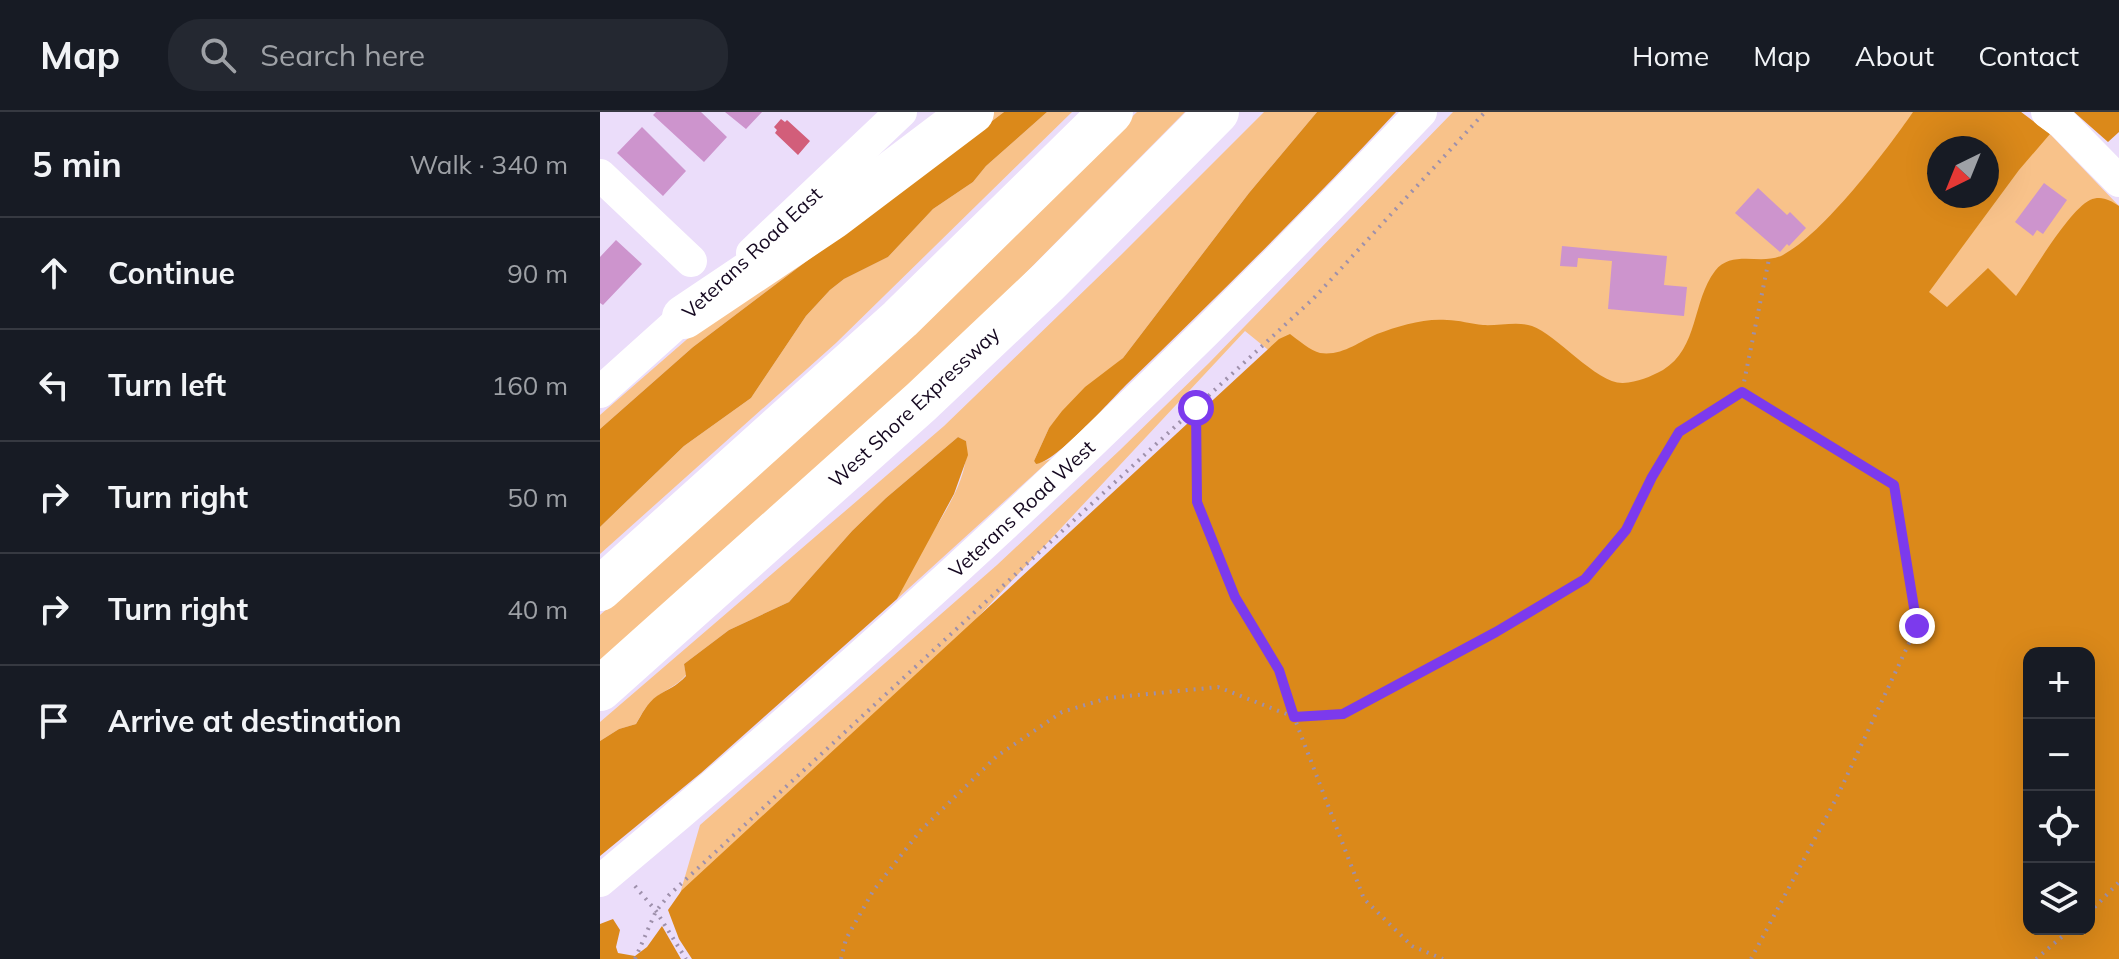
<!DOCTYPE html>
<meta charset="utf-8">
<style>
:root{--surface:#171b24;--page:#242831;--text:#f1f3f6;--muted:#9ea1a6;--line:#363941}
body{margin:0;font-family:Mulish,sans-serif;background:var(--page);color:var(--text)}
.controls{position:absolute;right:24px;bottom:24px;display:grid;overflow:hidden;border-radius:16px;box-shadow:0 8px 32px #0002}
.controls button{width:72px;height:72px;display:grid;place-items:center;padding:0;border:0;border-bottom:2px solid var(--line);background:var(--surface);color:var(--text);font:40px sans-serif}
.compass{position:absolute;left:1327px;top:24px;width:72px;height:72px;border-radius:50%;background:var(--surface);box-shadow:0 8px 32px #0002;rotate:223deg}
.stop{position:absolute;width:24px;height:24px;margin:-18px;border:6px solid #7c3aed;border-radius:50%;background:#fff}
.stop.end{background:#7c3aed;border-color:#fff;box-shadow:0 2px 8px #0008}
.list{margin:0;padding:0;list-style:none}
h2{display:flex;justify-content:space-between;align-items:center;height:104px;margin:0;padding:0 32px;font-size:34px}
h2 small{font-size:26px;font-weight:400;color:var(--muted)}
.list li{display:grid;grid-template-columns:52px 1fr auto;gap:24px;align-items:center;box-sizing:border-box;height:112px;padding:0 32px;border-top:2px solid var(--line)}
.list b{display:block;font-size:30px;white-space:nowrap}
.list em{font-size:26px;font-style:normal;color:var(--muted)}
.icon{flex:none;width:44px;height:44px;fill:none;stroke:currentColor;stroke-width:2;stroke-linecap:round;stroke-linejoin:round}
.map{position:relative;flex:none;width:1519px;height:847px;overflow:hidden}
header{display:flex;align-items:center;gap:48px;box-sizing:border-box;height:112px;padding:0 40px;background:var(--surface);border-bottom:2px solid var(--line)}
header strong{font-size:38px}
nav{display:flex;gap:44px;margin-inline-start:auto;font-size:28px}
.search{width:560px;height:72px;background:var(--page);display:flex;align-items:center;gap:20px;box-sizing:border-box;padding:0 28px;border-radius:32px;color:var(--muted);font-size:30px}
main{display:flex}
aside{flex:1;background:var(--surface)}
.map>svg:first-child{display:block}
.green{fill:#f8c28a;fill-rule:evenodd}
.forest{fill:#db891a;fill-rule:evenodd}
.water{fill:#d25e7a}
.building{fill:#cd94cd}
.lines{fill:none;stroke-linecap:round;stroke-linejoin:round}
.path{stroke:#9e90ab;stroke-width:4;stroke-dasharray:2 6;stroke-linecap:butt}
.minor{stroke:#fff;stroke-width:32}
.highway{stroke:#fff;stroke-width:44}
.route{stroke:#7c3aed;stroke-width:10}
.labels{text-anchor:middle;stroke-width:6;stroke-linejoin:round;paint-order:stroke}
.street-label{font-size:20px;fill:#150820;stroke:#fff}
</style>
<header>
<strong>Map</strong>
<div class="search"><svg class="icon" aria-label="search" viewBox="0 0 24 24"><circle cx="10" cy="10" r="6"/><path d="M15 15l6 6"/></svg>Search here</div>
<nav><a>Home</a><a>Map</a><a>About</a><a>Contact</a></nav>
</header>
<main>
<aside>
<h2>5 min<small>Walk · 340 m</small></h2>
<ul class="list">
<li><svg class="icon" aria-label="ahead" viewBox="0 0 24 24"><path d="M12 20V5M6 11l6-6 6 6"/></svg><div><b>Continue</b></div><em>90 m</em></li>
<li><svg class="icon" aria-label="left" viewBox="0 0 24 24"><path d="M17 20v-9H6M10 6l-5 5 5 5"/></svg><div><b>Turn left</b></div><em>160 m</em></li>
<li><svg class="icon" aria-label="right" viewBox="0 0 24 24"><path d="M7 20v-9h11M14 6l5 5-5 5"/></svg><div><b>Turn right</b></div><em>50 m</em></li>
<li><svg class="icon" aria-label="right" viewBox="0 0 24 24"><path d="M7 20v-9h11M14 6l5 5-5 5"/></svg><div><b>Turn right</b></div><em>40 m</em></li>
<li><svg class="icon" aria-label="arrive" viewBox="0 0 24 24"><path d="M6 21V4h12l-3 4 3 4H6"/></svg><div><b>Arrive at destination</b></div></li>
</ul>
</aside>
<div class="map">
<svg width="1519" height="847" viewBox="0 0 1519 847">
<rect width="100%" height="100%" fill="#ebddfa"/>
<path class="green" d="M389 0H404L93 235 0 317V303L93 222Z
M447 0H472L236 231 0 442V415L84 334 151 286 206 204 230 178 244 167 288 145 333 97 373 70 386 54Z
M537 0H585L390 197 286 298 0 550V503L191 333Z
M664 0H717L649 81 523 246 449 316 434 349 436 352 451 347 297 487C304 474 309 461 316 448 335 413 371 371 366 329L358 325 286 386 252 419 189 490 129 518 84 552 86 563C77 574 66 577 55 586 46 593 41 603 36 612L19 617 0 629V610L344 314 521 143Z
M853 0H1421L1450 22 1519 94V847H109L77 792 100 713 397 453 520 338 609 251ZM1339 36H1387V84H1339ZM645 219 756 309 366 518ZM1429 541H1489V817H1429Z"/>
<path class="forest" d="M404 0H447L386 54 373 70 333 97 288 145 244 167 230 178 206 204 151 286 84 334 0 415V317L93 235Z
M717 0H796C709 94 618 184 526 273 509 290 456 350 436 352L434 349 449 316 462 299 485 275 523 246 649 81Z
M1313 0H1421L1450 22 1419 58 1329 180 1347 195 1388 156 1416 184C1432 162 1468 99 1490 88 1501 83 1510 88 1519 94V847H92L79 827 68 798 82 778 679 227 690 222C698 228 711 239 720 241 743 244 758 230 777 222 798 214 824 206 847 208 859 208 871 212 883 213 898 214 918 209 932 214 956 222 997 272 1023 271 1038 270 1050 265 1063 258 1099 236 1092 189 1115 159 1132 137 1162 154 1183 143 1223 122 1287 38 1313 0ZM1339 36H1387V84H1339ZM1429 541H1489V817H1429Z
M1474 0H1519V20L1508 30Z
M358 325 366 329 368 343 354 382 297 487 101 661 0 744V629L19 617 36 612C42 602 47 591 57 584 68 577 77 574 86 564L84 552 129 518 189 490 252 419 286 386Z
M13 807 20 818 16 835 18 841 35 844 47 835 62 814 81 847H0V812Z"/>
<path class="water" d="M181 7 185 10 187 8 210 29 198 43 175 21 177 18 174 15Z"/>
<path class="building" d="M56 0H101L127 25 104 50 53 3Z
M125 0H162L146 17Z
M42 15 86 59 63 84 17 41Z
M1444 71 1467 88 1443 122 1437 118 1433 124 1415 110Z
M1158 76 1187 103 1190 100 1206 116 1189 134 1187 132 1180 140 1135 101Z
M16 128 42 152 3 193 0 191V145Z
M962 134 1067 144 1064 173 1087 175 1084 204 1008 197 1012 149 978 146 977 155 960 154Z"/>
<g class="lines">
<path class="path" d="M596 297 597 390 635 485 679 558 694 605 764 787 812 834 843 847
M35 774 56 799 86 847
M1489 801 1519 770
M35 847 56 799 69 783 714 186 885 0
M241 847 246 827 273 779 321 718 397 644 462 600 508 586 618 575 694 605 743 602 896 520 985 467 1026 418 1052 365 1079 320 1142 280
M1151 847 1237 685 1317 514 1294 373 1142 280 1169 147
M1436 847 1471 817"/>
<path class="minor" d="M1447 0 1462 11 1519 69
M0 63 91 149
M152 141 301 0
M0 280 98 192
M0 769C289 528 563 273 821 0"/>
<path class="highway" d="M84 205 233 105 372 0
M0 477 300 207 511 0
M0 577 321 290 448 170 617 0"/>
</g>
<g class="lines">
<path class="route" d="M596 296 597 390 635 485 679 558 694 605 743 602 896 520 985 467 1026 418 1052 365 1079 320 1142 280 1294 373 1317 514"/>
</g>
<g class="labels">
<g class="street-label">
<text transform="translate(152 141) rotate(-43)" y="7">Veterans Road East</text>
<text transform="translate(314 295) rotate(-43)" y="7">West Shore Expressway</text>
<text transform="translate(422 397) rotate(-43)" y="7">Veterans Road West</text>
</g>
</g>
</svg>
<div class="controls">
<button>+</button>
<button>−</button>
<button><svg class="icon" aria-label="locate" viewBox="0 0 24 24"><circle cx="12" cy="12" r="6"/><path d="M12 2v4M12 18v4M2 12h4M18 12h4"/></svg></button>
<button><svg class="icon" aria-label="layers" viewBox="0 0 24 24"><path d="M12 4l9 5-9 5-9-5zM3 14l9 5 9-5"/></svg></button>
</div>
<svg class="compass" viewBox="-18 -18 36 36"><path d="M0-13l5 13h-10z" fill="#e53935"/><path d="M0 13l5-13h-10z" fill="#9ea1a6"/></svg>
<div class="stop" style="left:596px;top:296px"></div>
<div class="stop end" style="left:1317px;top:514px"></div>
</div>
</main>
